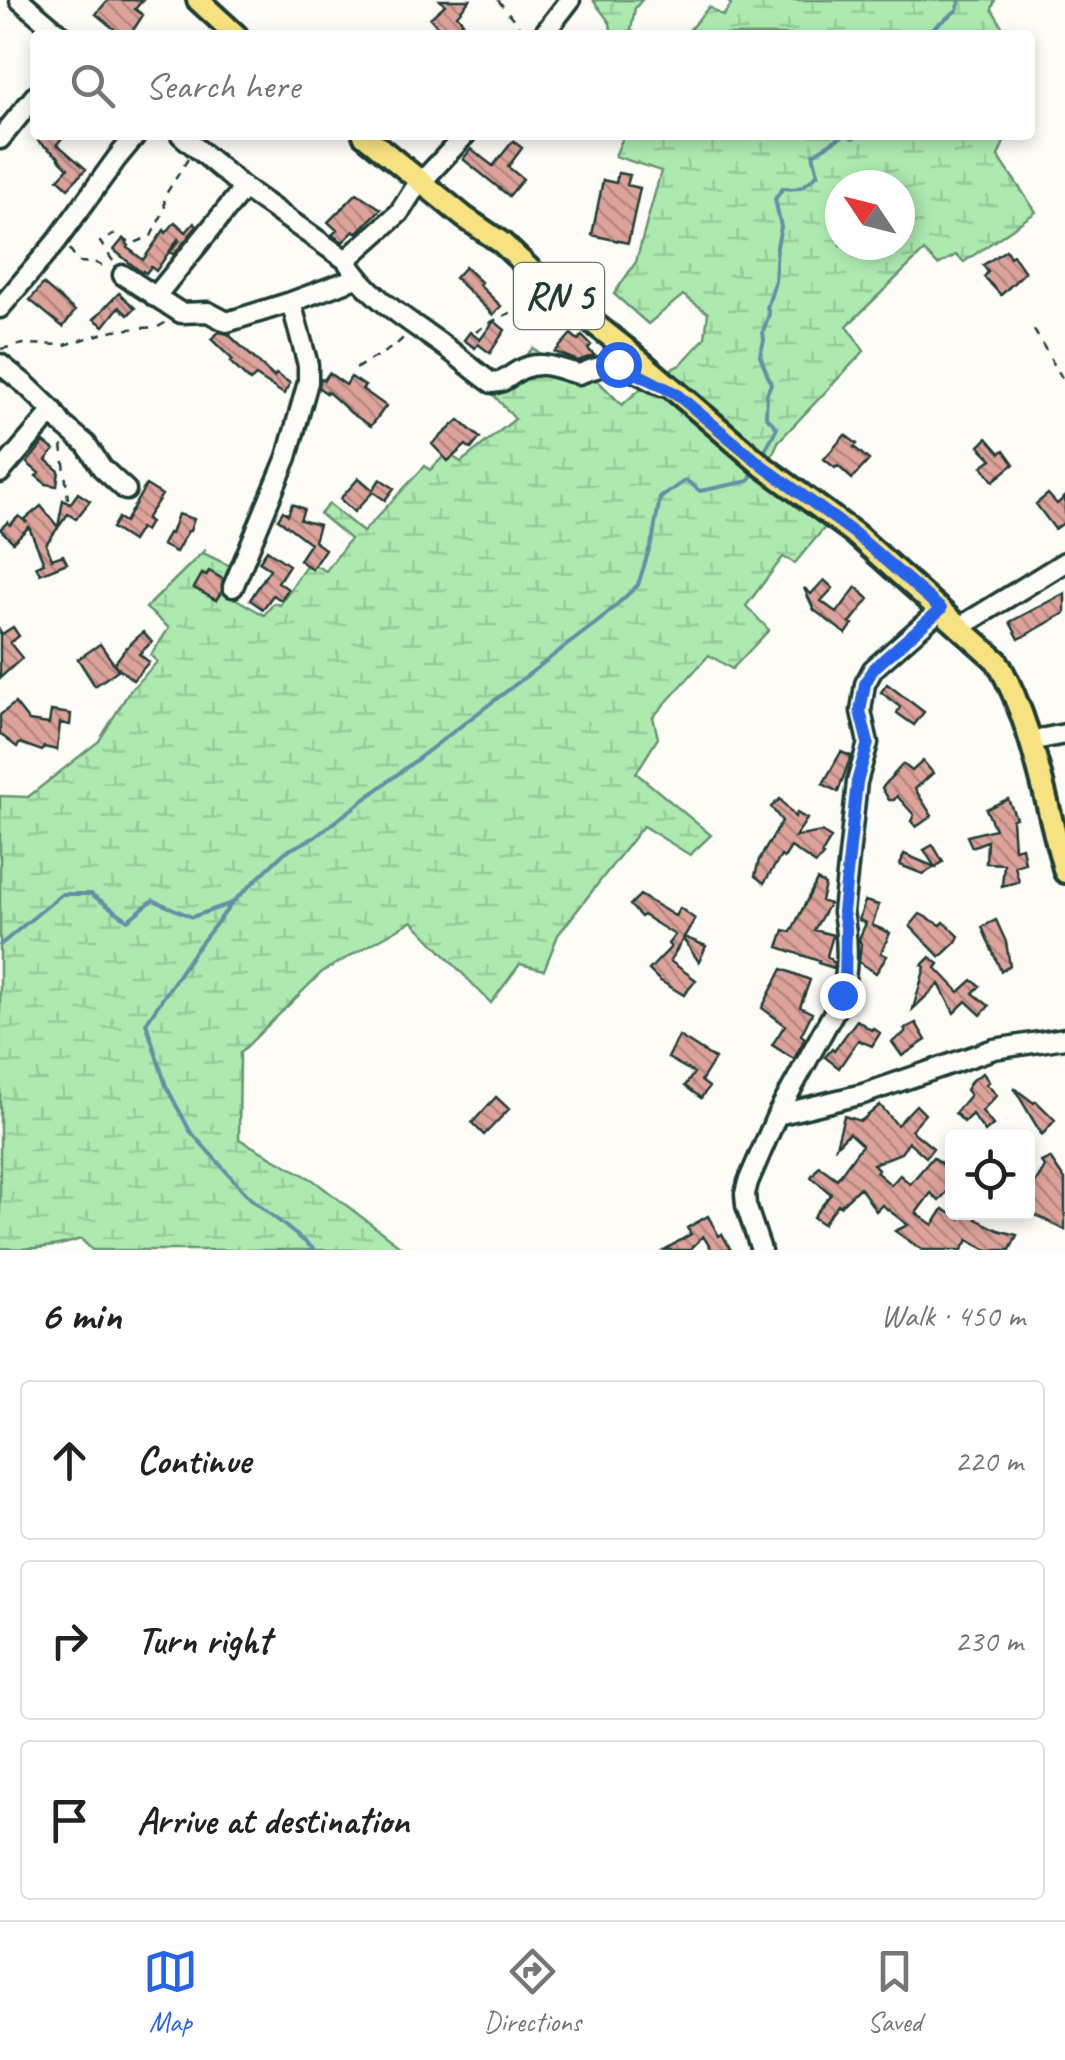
<!DOCTYPE html>
<meta charset="utf-8">
<style>
:root{--surface:#fff;--page:#f6f6f6;--text:#222;--muted:#767676;--line:#e0e0e0;--accent:#2563eb}
body{margin:0;font-family:Caveat,sans-serif;background:var(--page);color:var(--text)}
.controls{position:absolute;right:30px;bottom:30px;display:grid;overflow:hidden;border-radius:10px;box-shadow:0 5px 15px #0003}
.controls button{width:90px;height:90px;display:grid;place-items:center;padding:0;border:0;border-bottom:2px solid var(--line);background:var(--surface);color:var(--text);font:50px sans-serif}
.compass{position:absolute;left:825px;top:170px;width:90px;height:90px;border-radius:50%;background:var(--surface);box-shadow:0 5px 15px #0003;rotate:305deg}
.stop{position:absolute;width:30px;height:30px;margin:-22px;border:8px solid #2563eb;border-radius:50%;background:#fff}
.stop.end{background:#2563eb;border-color:#fff;box-shadow:0 2px 10px #0008}
.list{margin:0;padding:0;list-style:none}
h2{display:flex;justify-content:space-between;align-items:center;height:130px;margin:0;padding:0 40px;font-size:42px}
h2 small{font-size:32px;font-weight:400;color:var(--muted)}
.list li{display:grid;grid-template-columns:65px 1fr auto;gap:30px;align-items:center;box-sizing:border-box;height:160px;margin:0 20px 20px;padding:0 20px;border:2px solid var(--line);border-radius:10px}
.list b{display:block;font-size:38px;white-space:nowrap}
.list em{font-size:32px;font-style:normal;color:var(--muted)}
.icon{flex:none;width:55px;height:55px;fill:none;stroke:currentColor;stroke-width:2;stroke-linecap:round;stroke-linejoin:round}
.map{position:relative;flex:none;width:1065px;height:1250px;overflow:hidden}
.search{position:absolute;background:var(--surface);box-shadow:0 5px 15px #0003;left:30px;right:30px;top:30px;height:110px;display:flex;align-items:center;gap:25px;box-sizing:border-box;padding:0 35px;border-radius:10px;color:var(--muted);font-size:38px}
.sheet{height:670px;background:var(--surface)}
nav{display:flex;justify-content:space-around;align-items:center;box-sizing:border-box;height:140px;border-top:2px solid var(--line);background:var(--surface);font-size:28px;color:var(--muted)}
nav a{display:grid;justify-items:center;gap:5px}
nav .on{color:var(--accent)}
.map>svg:first-child{display:block}
.wetland{fill:url(#wetland-marsh);stroke:#669472;stroke-width:2.5;fill-rule:evenodd}
.lines{fill:none;stroke-linecap:round;stroke-linejoin:round}
.stream{stroke:#668fa6;stroke-width:4}
.building{fill:url(#building-back-hatch);stroke:#1f3d34;stroke-width:2.5}
.minor-casing{stroke:#1f3d34;stroke-width:25}
.major-casing{stroke:#1f3d34;stroke-width:28}
.path{stroke:#1f3d34;stroke-width:2.5;stroke-dasharray:8 8;stroke-linecap:butt}
.minor{stroke:#fdfcf7;stroke-width:18}
.major{stroke:#f7e281;stroke-width:20}
.route{stroke:#2563eb;stroke-width:12}
.labels{text-anchor:middle;stroke-width:10;stroke-linejoin:round;paint-order:stroke}
.shield{fill:#fdfcf7;stroke:#62766e;stroke-width:2.5}
.shield-label{font-size:38px;font-weight:bold;fill:#1f3d34}
</style>
<div class="map">
<svg width="1065" height="1250" viewBox="0 0 1065 1250">
<defs>
<pattern id="wetland-marsh" width="20" height="14" patternUnits="userSpaceOnUse" patternTransform="scale(2.5)"><rect width="20" height="14" fill="#adeab0"/><path d="M1 5h8M5 5V1M11 12h8M15 12V8" fill="none" stroke="#94ca98"/></pattern>
<pattern id="building-back-hatch" width="6" height="6" patternUnits="userSpaceOnUse" patternTransform="scale(2.5)"><rect width="6" height="6" fill="#dda39b"/><path d="M-1 5l2 2M0 0l6 6M5-1l2 2" fill="none" stroke="#b3867f"/></pattern>
</defs>
<rect width="100%" height="100%" fill="#fdfcf7"/>
<filter id="ink" filterUnits="userSpaceOnUse"><feTurbulence type="fractalNoise" baseFrequency=".01" numOctaves="2"/><feDisplacementMap in="SourceGraphic" scale="20" xChannelSelector="R" yChannelSelector="G"/><feConvolveMatrix kernelMatrix="1 2 1 2 8 2 1 2 1" color-interpolation-filters="sRGB"/></filter>
<g filter="url(#ink)">
<path class="wetland" d="M593 0H642L635 8 631 30 637 35H612L610 23Z
M727 0H995L992 9 1007 35H685L709 7 723 16 731 5Z
M624 135H1007L998 156 1036 212 964 262 956 255 938 265 924 251 847 326 864 351 778 442 765 472 826 526 795 563 783 557 746 606 769 630 732 669 709 655 653 717 658 738 636 773 711 835 690 855 643 826 558 935 544 970 520 964 491 1003 412 921 322 972 240 1053 239 1139 313 1180 405 1250H92L81 1239C55 1248 28 1250 0 1248V796L28 797 99 741 129 692 157 662 151 655 169 628 146 608 206 549 203 553 230 566 222 591 264 615 274 603 280 605 308 562 326 571 350 539 320 514 329 504 363 532 425 466 430 470 447 453 461 462 515 419 491 392 533 348 578 384 590 373 622 405 653 378 680 365 705 338 708 313 683 295 648 324 614 294 636 262 661 171 615 156ZM840 185H900V245H840Z"/>
<g class="lines">
<path class="stream" d="M924 35 957 10 960 0
M845 135 853 138 858 135
M762 456 777 428 766 416 767 393 771 384 760 356 764 340 763 332 769 314 767 308 775 282 777 246 781 227 775 199 783 188C801 191 805 185 818 174L813 154 844 135
M230 906 194 952 146 1023 166 1086 190 1131 250 1198 315 1250
M0 945 62 894H91L128 920 153 900 192 917 232 903 285 852 315 837 600 620 638 585 653 537 660 498 686 480 700 491 749 481 755 469"/>
</g>
<path class="building" d="M108 0H143L135 9 143 15 130 35H109L114 29 96 14Z
M440 0H470L457 15 463 22 449 35H445L430 18 445 5Z
M43 135H65L57 144 86 169 68 188 58 179 68 168 58 158 59 157 38 141Z
M513 141 522 148 508 167 523 179 509 196 463 159 471 149 493 166Z
M618 173 630 175 627 185 640 188 628 243 592 235 603 180 616 183Z
M357 193 381 209 357 233 354 231 343 242 332 235 337 230 328 222Z
M175 222 186 232 194 223 197 226 174 255 170 252 179 241 178 239 156 271 151 267 146 273 143 271 142 273 114 250 123 239 129 246 128 248 143 260 164 230 166 233Z
M1006 250 1010 257 1013 255 1025 272 1001 295 984 277 988 272 983 265Z
M465 267 481 282 479 285 501 306 493 315 455 278Z
M43 284 75 311 63 327 30 300Z
M119 293 135 308 128 315 119 307 104 326 94 319Z
M494 321 505 330 490 353 478 344 475 348 464 340 470 332 480 340Z
M219 332 228 334 274 377 276 374 290 383 284 394 256 376 250 381 230 362 233 360 211 339Z
M571 334 578 340 582 336 591 345 588 349 594 355 592 356 578 361 555 352Z
M329 373 346 385 351 377 365 386 362 389 386 406 371 426 351 413 327 391 326 393 319 388 320 378 324 380Z
M459 420 480 438 471 449 466 445 448 461 432 444Z
M845 435 857 444 854 447 869 460 852 479 838 466 835 468 824 459Z
M987 438 1000 453 1004 450 1014 464 993 481 982 466 992 459 979 446Z
M44 442 54 450 46 460 59 471 57 486 46 484 36 476 39 473 27 463Z
M359 478 373 490 380 479 394 488 385 500 373 492 354 512 340 499Z
M146 485 162 495 146 519 150 522 145 531 140 528 132 541 112 528 118 518 125 522Z
M78 493 90 501 76 519 68 514 46 544 52 559 63 555 67 563 40 574 36 566 44 563 29 527 13 542 0 529 8 522 10 525 19 516 27 523 25 519 41 506 58 527 63 500 70 504Z
M1048 494 1057 504 1065 497V522L1055 529 1036 504Z
M292 504 304 509 300 520 319 525 314 541 325 549 312 569 299 560 310 543 278 519 283 511 288 515Z
M178 514 194 519 190 531H188L176 552 162 545 168 533 171 534Z
M267 550 289 565 278 582 288 589 281 600 273 595 263 609 250 600 270 569 259 562Z
M209 571 223 579 222 591 216 600 194 588 202 574 206 576Z
M824 580 833 588 821 601 837 613 856 587 869 599 850 623 853 624 846 634 814 610 804 588 811 594Z
M1065 593V613L1019 639 1010 622Z
M13 627 19 636 10 643 22 658 0 678V631L2 634Z
M143 632 152 642 139 654 149 662 133 680 115 665 118 670 95 686 78 659 100 644 114 664 126 648Z
M887 684 924 712 914 725 897 713 900 707 881 692Z
M15 703 29 721 49 724 51 711 71 714 70 725 60 723 57 750 44 747 42 751 20 743 17 747 0 734V715Z
M841 752 851 756 838 792 823 784Z
M923 761 933 773 915 789 932 816 916 827 911 821 914 815 897 796 894 800H889L882 788 903 764 912 771Z
M780 799 795 817 797 813 807 819 795 837 821 832 831 838 821 855 823 856 816 864 791 847 784 858 781 856 764 883 755 876 759 860 782 821 771 807Z
M1008 799 1016 818 1012 820 1014 849 1022 847 1025 863 1015 866 1019 882 1002 886 1004 864 986 863 987 841 972 847 967 836 995 829 986 809Z
M933 845 943 862 923 874 900 865 904 854 935 867 924 850Z
M817 880 825 885 821 901 829 904 814 930 833 935 827 956 834 963V968L818 963 819 961 778 947 784 930 791 932Z
M640 895 675 916 680 908 695 919 684 937 706 946 699 962 683 939 670 961 696 980 684 995 659 980 649 970 671 947 668 944 675 935 643 915 641 917 630 905Z
M865 901 879 905 872 925 890 933 881 953 887 956 876 973 859 962 861 944 859 939 866 923 859 920Z
M920 914 941 925 944 922 959 936 956 942 940 957 910 926Z
M996 920 1006 942 1010 966 1001 971 982 927Z
M930 957 939 964 936 968 959 992 972 980 980 986 973 993 989 1006 981 1015 966 1001 954 1013 939 984 913 1009 925 967 922 965Z
M782 969 810 980 800 1007 812 1013 801 1035 805 1038 794 1059 772 1045 785 1025 762 1008Z
M857 1020 871 1030 873 1028 880 1033 872 1046 858 1040 839 1068 825 1057 832 1049 834 1051Z
M916 1023 926 1040 902 1056 892 1042 906 1032 904 1029Z
M679 1036 715 1059 701 1081 709 1087 701 1098 685 1086 694 1073 668 1058Z
M983 1073 989 1082 986 1084 997 1095 982 1111 993 1125 985 1132 972 1114 964 1122 955 1113 970 1095 966 1090 972 1080Z
M1014 1088 1034 1103 1036 1101 1055 1120 1042 1135Z
M496 1097 509 1109 484 1135 472 1123Z
M880 1105 897 1125 916 1105 925 1114 911 1130 933 1148 926 1157 909 1142 901 1153 873 1164 878 1169 876 1172 891 1185 900 1175 910 1184 933 1157 945 1166 952 1157V1186L939 1201 931 1193 916 1213 933 1225 943 1209 960 1219 964 1212H980L976 1219 998 1230 1017 1235 1010 1250H987L968 1240 962 1250H922L895 1231 908 1225 882 1205 876 1211 860 1187 840 1206 838 1204 823 1224 813 1217 831 1194 811 1177 819 1166 837 1179 862 1145 849 1133 836 1146 844 1116 861 1121Z
M1050 1158 1065 1180V1230L1028 1211V1184L1033 1187 1045 1167 1041 1162Z
M708 1216 719 1236 722 1234 731 1250H712L703 1236 690 1250H664L691 1234 687 1228Z"/>
<g class="lines">
<defs>
<path id="minor" d="M20 0 61 35
M543 35 570 0
M181 135 244 188 346 260C369 299 412 322 448 349 463 360 477 373 492 383 506 383 510 374 522 369 542 359 560 370 579 374 622 357 623 367 662 386
M0 139 35 96
M346 260 399 213 413 191 465 135
M123 275 181 313 208 312 227 322 291 302 356 278
M155 297 244 188
M0 308 56 242 117 158 136 135
M0 364 26 385 53 411 62 424 86 444 102 468 126 490
M0 473 53 411
M233 587 287 457 308 382V365L291 302
M960 627 1065 562
M1030 741 1065 734
M777 1115 863 1094 994 1049 1065 1038
M761 1250 746 1205 745 1194 748 1182 777 1115 840 1001C849 975 848 939 843 912L857 782 868 743 861 711 865 684 873 669 941 609"/>
<path id="major" d="M198 0 236 35
M364 135 464 217 502 243 554 292 625 348 764 467 854 533 997 661C1034 725 1045 803 1065 872"/>
</defs>
<use href="#minor" class="minor-casing"/>
<use href="#major" class="major-casing"/>
<path class="path" d="M498 0 526 35
M70 249 78 262 96 263 107 269
M113 261 100 242 115 234 132 244 151 236 165 209 164 197 188 159
M517 280 530 304 539 299
M1034 330 1065 383
M476 332C492 319 510 314 529 304
M1 349 24 344 65 345 114 330 158 327 165 323
M356 369C371 357 397 349 405 335
M62 445 68 499"/>
<use href="#minor" class="minor"/>
<use href="#major" class="major"/>
</g>
</g>
<g class="lines" filter="url(#ink)">
<path class="route" d="M618 364 675 393 764 467 854 533 941 609 873 669 865 684 860 711 868 743 857 782 843 912 846 927 845 988 842 995"/>
</g>
<g class="labels">
<rect class="shield" x="514" y="263" width="90" height="66" rx="8"/>
<g class="shield-label">
<text x="559" y="309">RN 5</text>
</g>
</g>
</svg>
<div class="controls">
<button><svg class="icon" aria-label="locate" viewBox="0 0 24 24"><circle cx="12" cy="12" r="6"/><path d="M12 2v4M12 18v4M2 12h4M18 12h4"/></svg></button>
</div>
<svg class="compass" viewBox="-18 -18 36 36"><path d="M0-13l5 13h-10z" fill="#e53935"/><path d="M0 13l5-13h-10z" fill="#767676"/></svg>
<div class="stop" style="left:618px;top:364px"></div>
<div class="stop end" style="left:842px;top:995px"></div>
<div class="search"><svg class="icon" aria-label="search" viewBox="0 0 24 24"><circle cx="10" cy="10" r="6"/><path d="M15 15l6 6"/></svg>Search here</div>
</div>
<section class="sheet">
<h2>6 min<small>Walk · 450 m</small></h2>
<ul class="list">
<li><svg class="icon" aria-label="ahead" viewBox="0 0 24 24"><path d="M12 20V5M6 11l6-6 6 6"/></svg><div><b>Continue</b></div><em>220 m</em></li>
<li><svg class="icon" aria-label="right" viewBox="0 0 24 24"><path d="M7 20v-9h11M14 6l5 5-5 5"/></svg><div><b>Turn right</b></div><em>230 m</em></li>
<li><svg class="icon" aria-label="arrive" viewBox="0 0 24 24"><path d="M6 21V4h12l-3 4 3 4H6"/></svg><div><b>Arrive at destination</b></div></li>
</ul>
</section>
<nav>
<a class="on"><svg class="icon" aria-label="map" viewBox="0 0 24 24"><path d="M3 6l6-2 6 2 6-2v14l-6 2-6-2-6 2zM9 4v14M15 6v14"/></svg>Map</a>
<a><svg class="icon" aria-label="directions" viewBox="0 0 24 24"><path d="M12 3l9 9-9 9-9-9zM9 14v-3h6M13 9l2 2-2 2"/></svg>Directions</a>
<a><svg class="icon" aria-label="saved" viewBox="0 0 24 24"><path d="M7 4h10v16l-5-4-5 4z"/></svg>Saved</a>
</nav>
